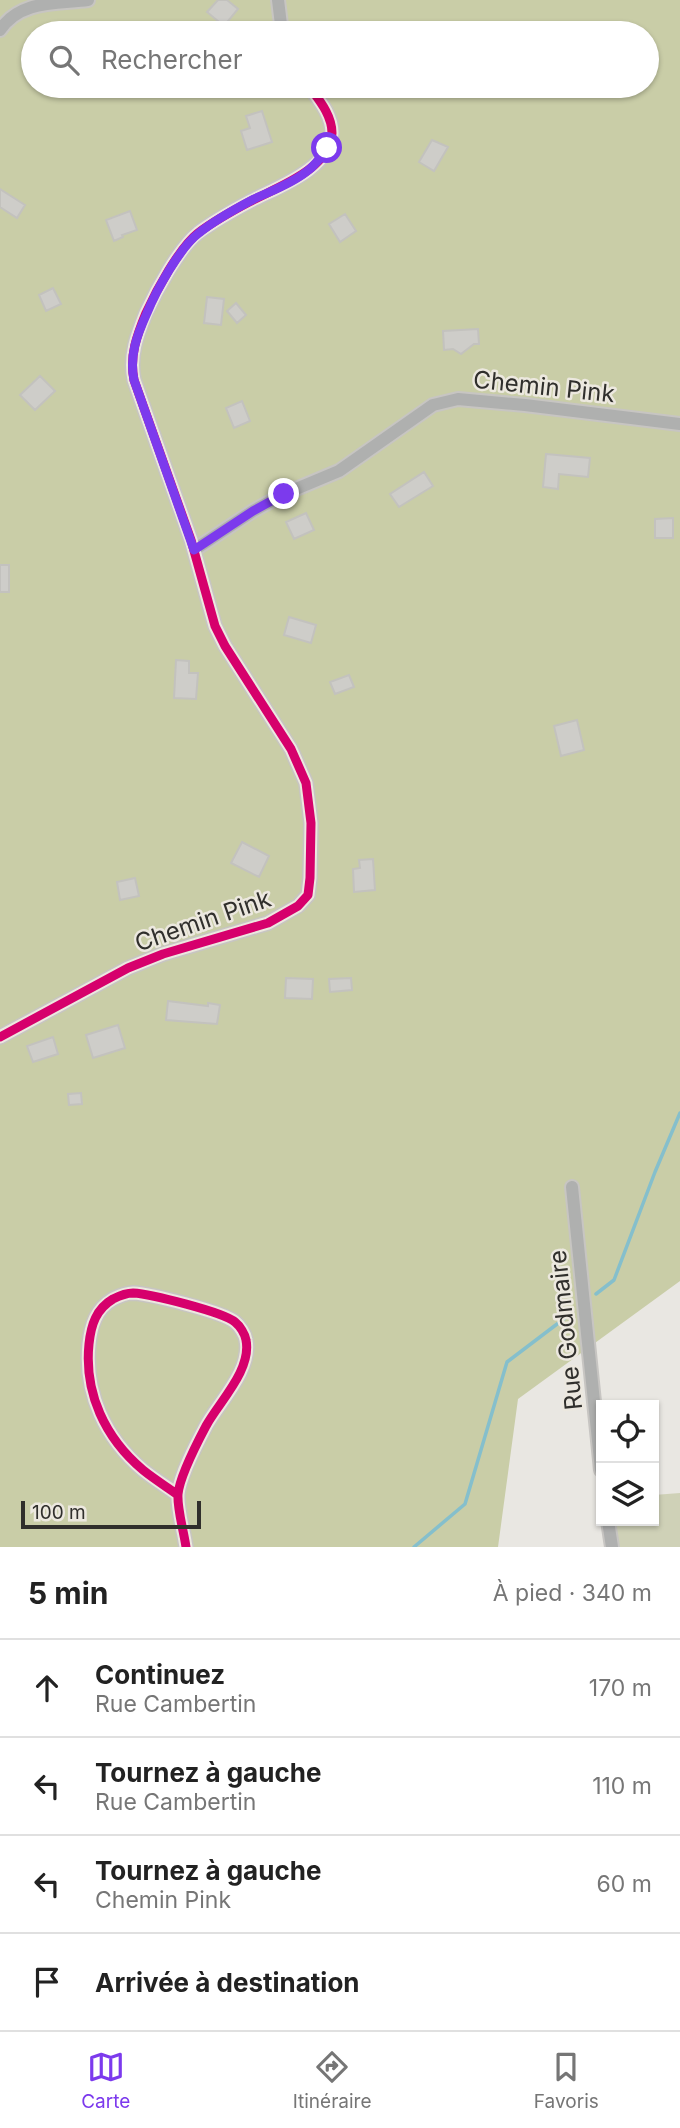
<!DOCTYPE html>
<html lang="fr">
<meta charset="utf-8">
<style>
:root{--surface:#fff;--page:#f6f6f6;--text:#222;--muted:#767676;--line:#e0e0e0;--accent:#7c3aed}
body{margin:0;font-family:Inter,sans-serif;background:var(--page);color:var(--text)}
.controls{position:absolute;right:21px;bottom:21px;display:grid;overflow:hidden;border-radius:0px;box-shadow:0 2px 5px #0004}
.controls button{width:63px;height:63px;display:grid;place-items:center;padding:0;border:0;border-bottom:2px solid var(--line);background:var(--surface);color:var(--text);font:35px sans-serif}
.scale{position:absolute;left:21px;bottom:18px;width:180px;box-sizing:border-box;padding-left:7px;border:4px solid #302f2c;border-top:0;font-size:19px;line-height:24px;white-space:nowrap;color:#302f2c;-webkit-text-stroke:5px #ece8df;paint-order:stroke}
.stop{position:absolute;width:21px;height:21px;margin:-16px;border:5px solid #7c3aed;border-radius:50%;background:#fff}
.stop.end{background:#7c3aed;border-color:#fff;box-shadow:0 2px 7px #0008}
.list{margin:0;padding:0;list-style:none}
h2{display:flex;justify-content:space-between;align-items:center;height:91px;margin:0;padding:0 28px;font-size:30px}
h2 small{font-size:23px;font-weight:400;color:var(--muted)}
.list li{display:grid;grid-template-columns:46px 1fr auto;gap:21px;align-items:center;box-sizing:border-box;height:98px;padding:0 28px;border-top:2px solid var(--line)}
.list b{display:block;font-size:26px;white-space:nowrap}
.list p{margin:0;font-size:23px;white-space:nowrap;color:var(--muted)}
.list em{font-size:23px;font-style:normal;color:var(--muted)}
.icon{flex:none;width:38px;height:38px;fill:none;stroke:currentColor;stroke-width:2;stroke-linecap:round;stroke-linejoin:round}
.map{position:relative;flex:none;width:680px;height:1547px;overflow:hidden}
.search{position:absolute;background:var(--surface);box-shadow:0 2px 5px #0004;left:21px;right:21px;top:21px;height:77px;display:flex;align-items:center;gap:18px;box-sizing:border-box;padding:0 24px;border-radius:38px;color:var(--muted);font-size:26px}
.sheet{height:483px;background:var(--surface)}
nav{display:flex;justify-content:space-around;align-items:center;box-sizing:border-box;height:98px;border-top:2px solid var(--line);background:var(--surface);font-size:19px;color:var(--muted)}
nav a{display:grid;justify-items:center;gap:4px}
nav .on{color:var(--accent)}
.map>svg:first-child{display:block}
.green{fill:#cfd1b7}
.forest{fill:#c9cda7;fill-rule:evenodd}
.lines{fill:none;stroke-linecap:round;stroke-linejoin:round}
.stream{stroke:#85bfcc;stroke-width:3.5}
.building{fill:#cecdc9;stroke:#c3c2be;stroke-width:2}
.minor-casing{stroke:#c7c5c2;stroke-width:16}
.minor{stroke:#afb0af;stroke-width:12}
.cycleway-casing{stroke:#ece8df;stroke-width:13}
.cycleway{stroke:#d6006c;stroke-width:9}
.route{stroke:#7c3aed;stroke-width:9}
.labels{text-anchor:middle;stroke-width:5;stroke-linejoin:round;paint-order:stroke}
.street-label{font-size:24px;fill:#302f2c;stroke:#ece8df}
</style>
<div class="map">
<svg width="680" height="1547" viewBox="0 0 680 1547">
<rect width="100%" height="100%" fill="#e9e7e2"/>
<path class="green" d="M680 1493V1547H617L614 1521H654V1495Z"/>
<path class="forest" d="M0 0H680V1281L518 1399 498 1547H0ZM33 33H647V86H33Z"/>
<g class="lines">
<path class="stream" d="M596 1294 614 1280 655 1172 680 1113
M414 1547 465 1504 507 1362 565 1318"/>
</g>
<path class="building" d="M218 0H227L238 9 224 26 207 12Z
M262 111 272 142 247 150 241 131 250 128 246 116Z
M432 140 448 147 434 171 419 162Z
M0 189 25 205 17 218 0 207Z
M130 211 137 230 122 235 123 237 114 241 106 220Z
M345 214 356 231 340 242 329 224Z
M53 288 61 304 46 311 39 295Z
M207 297 224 299 221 325 204 323Z
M236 303 246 315 237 323 227 311Z
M478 329 479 344H474L461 354 453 349 444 350 443 331Z
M40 376 55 391 35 410 20 395Z
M242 401 250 421 234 428 226 408Z
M546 454 590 458 588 477 559 474 558 489 543 487Z
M424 472 433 486 399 507 390 494Z
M306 513 314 530 294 539 286 522Z
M673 518V538H655V519Z
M0 565H9V592H0Z
M289 617 316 625 311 643 284 635Z
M176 660 189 661V673H198L196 699 174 698Z
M349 675 354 687 335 694 330 682Z
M577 720 584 750 561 756 554 726Z
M242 842 269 856 259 877 231 863Z
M373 859 375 890 354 892 353 869 360 868 359 860Z
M135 878 139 896 120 900 117 882Z
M286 978 313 979 312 999 285 998Z
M351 978 352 990 330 992 329 979Z
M168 1001 208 1006V1003L220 1005 217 1024 166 1020Z
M118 1025 125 1048 93 1058 86 1035Z
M53 1037 58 1054 33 1062 27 1046Z
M81 1093 82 1104 69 1105 68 1094Z"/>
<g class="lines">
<defs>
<path id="minor" d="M278 0 282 33
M0 30C20 0 56 4 88 0
M194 550 253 511 284 494 339 471 433 405 458 399 525 405 680 424
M0 1037 128 968 163 954 268 923 298 906 308 895 310 878 311 823 306 783 291 749 225 646 215 626 191 540 134 380C129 356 137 335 146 313 156 291 179 248 198 233 214 221 232 211 249 202 275 188 330 170 332 133 332 115 319 100 309 86
M572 1187 601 1470
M178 1495C167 1487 154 1479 143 1470 105 1438 84 1393 89 1344 91 1325 96 1309 113 1299 119 1296 127 1293 133 1293 151 1294 223 1312 235 1322 240 1326 245 1334 246 1340 252 1370 219 1402 206 1426 197 1443 180 1475 178 1494 177 1509 184 1532 186 1547
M608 1521 612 1547"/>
</defs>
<use href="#minor" class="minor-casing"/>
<use href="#minor" class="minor"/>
<defs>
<path id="cycleway" d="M0 1037 128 968 163 954 268 923 298 906 308 895 310 878 311 823 306 783 291 749 225 646 215 626 191 540 134 380C129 356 137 335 146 313 156 291 179 248 198 233 214 221 232 211 249 202 275 188 330 170 332 133 332 115 319 100 309 86
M178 1495C167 1487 154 1479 143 1470 105 1438 84 1393 89 1344 91 1325 96 1309 113 1299 119 1296 127 1293 133 1293 151 1294 223 1312 235 1322 240 1326 245 1334 246 1340 252 1370 219 1402 206 1426 197 1443 180 1475 178 1494 177 1509 184 1532 186 1547"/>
</defs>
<use href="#cycleway" class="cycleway-casing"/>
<use href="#cycleway" class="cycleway"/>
</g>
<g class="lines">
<path class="route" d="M284 494 253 511 194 550 134 380C129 356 137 335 147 313 156 291 180 247 199 233 215 220 235 209 254 199 271 191 291 184 306 172 315 166 321 157 327 148"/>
</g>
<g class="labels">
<g class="street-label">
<text transform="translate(544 387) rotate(6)" y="8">Chemin Pink</text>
<text transform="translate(203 921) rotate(-19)" y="8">Chemin Pink</text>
<text transform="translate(566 1330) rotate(-96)" y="8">Rue Godmaire</text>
</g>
</g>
</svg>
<div class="controls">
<button><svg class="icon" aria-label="locate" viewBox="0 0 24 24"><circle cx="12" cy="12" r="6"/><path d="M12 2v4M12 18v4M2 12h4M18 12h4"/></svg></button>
<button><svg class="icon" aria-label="layers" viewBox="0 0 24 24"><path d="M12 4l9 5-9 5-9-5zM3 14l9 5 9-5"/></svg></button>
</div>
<div class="scale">100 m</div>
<div class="stop" style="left:327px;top:148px"></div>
<div class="stop end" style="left:284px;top:494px"></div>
<div class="search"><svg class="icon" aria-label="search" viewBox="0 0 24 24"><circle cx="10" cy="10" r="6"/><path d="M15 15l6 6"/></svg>Rechercher</div>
</div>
<section class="sheet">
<h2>5 min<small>À pied · 340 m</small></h2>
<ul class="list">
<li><svg class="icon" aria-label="ahead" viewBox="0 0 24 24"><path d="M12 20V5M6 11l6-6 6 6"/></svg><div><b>Continuez</b><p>Rue Cambertin</p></div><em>170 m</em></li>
<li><svg class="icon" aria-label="left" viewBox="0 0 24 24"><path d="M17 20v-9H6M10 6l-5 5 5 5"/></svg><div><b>Tournez à gauche</b><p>Rue Cambertin</p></div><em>110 m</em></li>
<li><svg class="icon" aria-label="left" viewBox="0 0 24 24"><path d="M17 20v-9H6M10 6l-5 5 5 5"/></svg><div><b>Tournez à gauche</b><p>Chemin Pink</p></div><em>60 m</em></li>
<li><svg class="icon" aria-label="arrive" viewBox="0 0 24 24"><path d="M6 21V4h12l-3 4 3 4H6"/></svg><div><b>Arrivée à destination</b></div></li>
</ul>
</section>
<nav>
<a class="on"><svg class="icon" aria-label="map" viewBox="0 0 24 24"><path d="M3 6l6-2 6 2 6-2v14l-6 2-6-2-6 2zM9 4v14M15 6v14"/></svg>Carte</a>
<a><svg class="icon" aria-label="directions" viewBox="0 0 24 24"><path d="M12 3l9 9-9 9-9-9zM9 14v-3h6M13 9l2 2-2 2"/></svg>Itinéraire</a>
<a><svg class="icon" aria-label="saved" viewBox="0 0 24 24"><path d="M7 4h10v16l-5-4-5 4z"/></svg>Favoris</a>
</nav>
